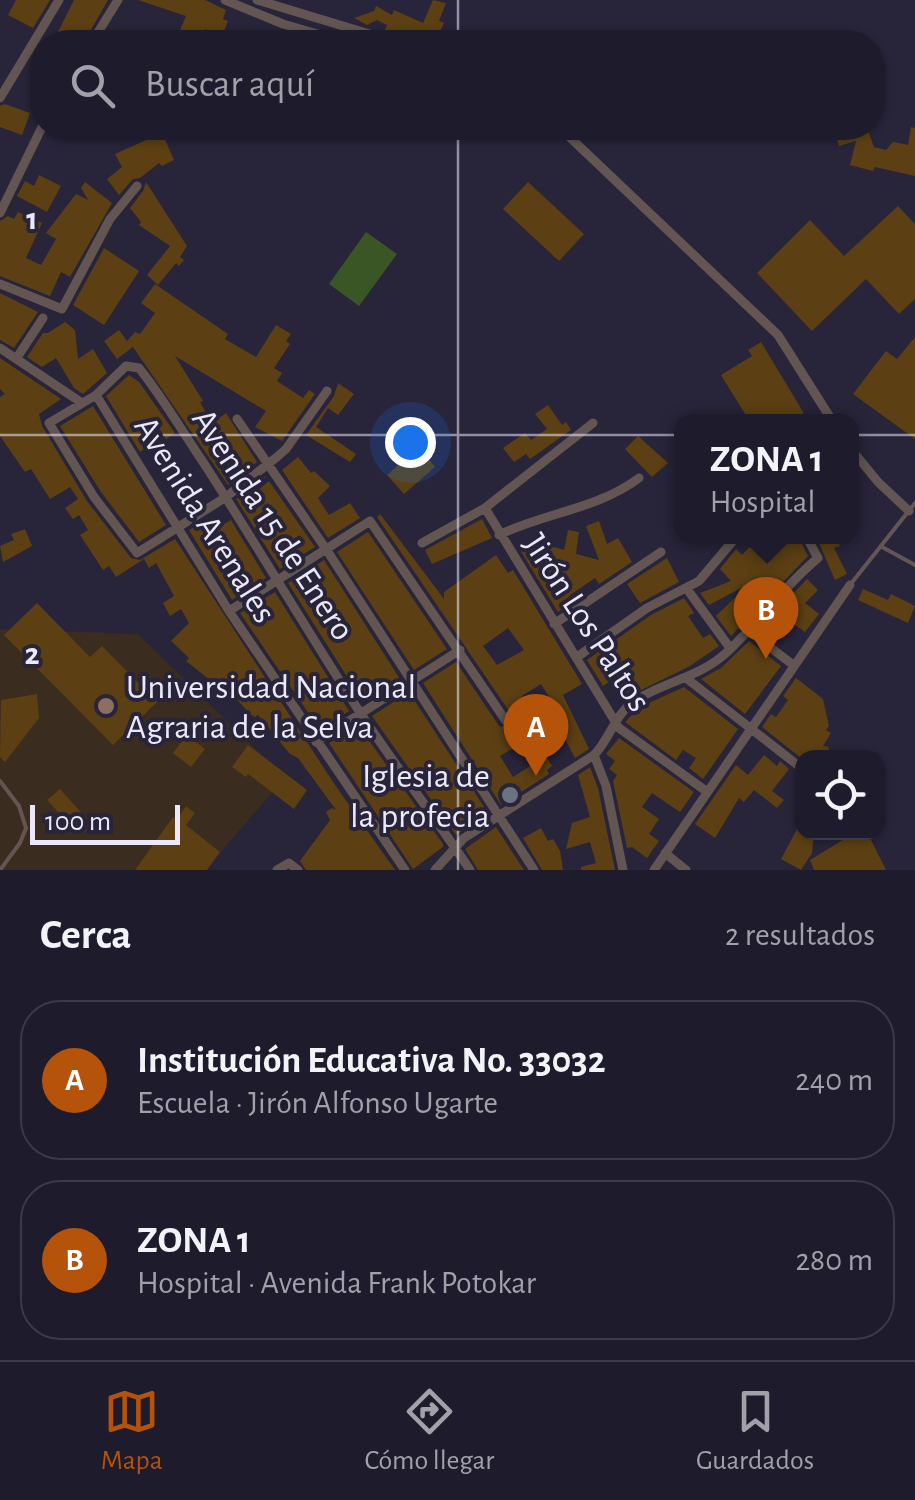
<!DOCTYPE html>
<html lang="es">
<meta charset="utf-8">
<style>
:root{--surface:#1e1b2c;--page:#262434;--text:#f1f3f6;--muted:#a1a1a9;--line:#3c3948;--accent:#b45309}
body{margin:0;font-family:"Alegreya Sans",sans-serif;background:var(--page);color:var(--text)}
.controls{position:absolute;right:30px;bottom:30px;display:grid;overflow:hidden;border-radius:20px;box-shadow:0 2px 8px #0004}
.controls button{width:90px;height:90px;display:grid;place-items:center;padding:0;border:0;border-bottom:2px solid var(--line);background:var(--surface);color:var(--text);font:50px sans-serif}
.scale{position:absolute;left:30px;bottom:25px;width:150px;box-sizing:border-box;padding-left:10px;border:5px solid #ebe9f9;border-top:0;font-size:28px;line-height:35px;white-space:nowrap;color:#ebe9f9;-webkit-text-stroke:8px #28243a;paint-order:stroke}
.you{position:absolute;left:410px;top:442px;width:35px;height:35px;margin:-25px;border:8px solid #fff;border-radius:50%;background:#1a73e8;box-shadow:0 0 0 15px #1a73e833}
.badge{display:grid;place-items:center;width:65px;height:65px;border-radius:50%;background:var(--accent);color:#fff;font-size:32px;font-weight:700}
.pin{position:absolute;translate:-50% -82px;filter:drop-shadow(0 2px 5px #0008)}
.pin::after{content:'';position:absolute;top:52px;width:35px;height:30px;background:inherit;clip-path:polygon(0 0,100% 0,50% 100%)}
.popup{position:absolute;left:674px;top:414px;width:185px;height:130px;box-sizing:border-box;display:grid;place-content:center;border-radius:20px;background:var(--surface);filter:drop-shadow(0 2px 8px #0005);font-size:32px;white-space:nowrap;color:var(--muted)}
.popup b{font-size:38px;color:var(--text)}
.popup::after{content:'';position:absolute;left:50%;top:100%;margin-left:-20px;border:20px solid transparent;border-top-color:var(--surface)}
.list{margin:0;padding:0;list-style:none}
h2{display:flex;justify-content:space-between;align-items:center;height:130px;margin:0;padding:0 40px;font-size:42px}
h2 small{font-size:32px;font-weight:400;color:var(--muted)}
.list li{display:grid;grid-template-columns:65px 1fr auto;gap:30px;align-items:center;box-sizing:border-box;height:160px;margin:0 20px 20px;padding:0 20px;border:2px solid var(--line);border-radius:40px}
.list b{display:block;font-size:38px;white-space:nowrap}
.list p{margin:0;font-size:32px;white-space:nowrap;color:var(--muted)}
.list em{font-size:32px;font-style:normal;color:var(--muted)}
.icon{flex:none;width:55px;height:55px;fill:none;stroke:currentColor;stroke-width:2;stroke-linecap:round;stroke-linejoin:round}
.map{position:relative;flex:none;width:915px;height:870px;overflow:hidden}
.search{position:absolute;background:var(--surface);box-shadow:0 2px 8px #0004;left:30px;right:30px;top:30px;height:110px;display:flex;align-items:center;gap:25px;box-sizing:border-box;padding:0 35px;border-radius:40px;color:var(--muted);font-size:38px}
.sheet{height:490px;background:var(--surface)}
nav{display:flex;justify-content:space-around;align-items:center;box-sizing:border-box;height:140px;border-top:2px solid var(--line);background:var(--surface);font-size:28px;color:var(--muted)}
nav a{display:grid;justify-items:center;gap:5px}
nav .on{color:var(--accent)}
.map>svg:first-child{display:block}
.education{fill:#3a2c1f}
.green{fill:#3a5625}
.building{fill:#5c4013;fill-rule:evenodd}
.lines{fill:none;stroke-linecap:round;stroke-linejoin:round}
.service{stroke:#635652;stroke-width:4}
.minor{stroke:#635652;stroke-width:9}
.grid{fill:none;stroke:#ebe9f9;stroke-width:2.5;stroke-opacity:0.55}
.education-dot{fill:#8d6e63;stroke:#28243a;stroke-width:4}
.worship-dot{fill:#6b7280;stroke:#28243a;stroke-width:4}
.labels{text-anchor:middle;stroke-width:8;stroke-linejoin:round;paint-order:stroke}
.street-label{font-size:35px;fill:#ebe9f9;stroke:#28243a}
.poi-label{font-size:35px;fill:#ebe9f9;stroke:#28243a;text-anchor:start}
.grid-label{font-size:32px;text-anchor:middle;font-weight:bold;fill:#ebe9f9;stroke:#28243a;stroke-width:8;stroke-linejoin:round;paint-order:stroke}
</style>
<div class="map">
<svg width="915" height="870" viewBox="0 0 915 870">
<rect width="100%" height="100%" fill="#28243a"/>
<path class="education" d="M0 629 138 634 285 778 205 870H0Z"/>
<path class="green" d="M366 232 397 254 359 306 329 284Z"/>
<path class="building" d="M16 0H50L33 28 8 15Z
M74 0H108L84 42H53Z
M138 0H205L226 10 223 19 228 21 222 36 205 29 199 42H175L186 16Z
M433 0 446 3 439 21 444 23 435 42H416L385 30 387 25 377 20 367 25 354 18 374 11 376 6 392 15 394 10 423 23Z
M5 104 30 113 22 135 0 127V106Z
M911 127 915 128V176L875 167 873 171 850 165 856 141 839 146 836 135 825 139 821 128H867L874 147 886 150 893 142 908 145Z
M162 133 174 160 162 166 159 163 140 178 133 179 119 195 107 179 122 167 115 154Z
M39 175 61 186 47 212 17 196 25 181 34 186Z
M85 182 112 203 70 277 61 272 50 296 0 276V221L8 216 14 219 18 212 42 223 26 258 41 265 56 239 46 233 76 194 88 200 81 188Z
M146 182 187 246 180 257 184 260 179 266 176 263 158 285 147 275 170 246 139 225 141 222 130 208 143 191Z
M528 182 584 234 559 261 503 209Z
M898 206 915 224V299L899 314 866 279 812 331 757 273 810 220 844 256Z
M104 248 139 271 104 325 73 305Z
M155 284 228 334 225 339 256 357 276 325 291 334 286 341 290 344 274 368 282 373 277 381 303 398 309 390 315 394 282 441 255 427 266 411 175 356 203 401 200 402 212 423 226 413 257 462 228 485 133 347 117 359 104 341 119 330 127 341 135 332 140 334 155 313 141 303Z
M0 293 38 312 14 348 0 340Z
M65 322 75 330 78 359 93 349 107 373 83 394 74 388 56 358 42 367 27 357 43 333H48Z
M915 337V439L853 394 886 351 897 359Z
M761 342 802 410 807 422H750L721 375 752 356 748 350Z
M0 358 61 399 39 414 42 426 87 501 131 558 140 560 175 539 333 782 395 870H306L300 861 330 820 326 812 332 808 336 810 298 758 290 754 258 715 255 717 250 714 223 684 220 688 186 661 189 658 171 641 189 623 181 609 170 616 163 603 174 596 156 563 149 568 144 559 116 577 109 566 103 570 80 535 88 530 79 515 73 519 65 508 78 499 70 487 50 499 31 469 25 472 0 436V397L5 394 0 389Z
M129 375 139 382 175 433 166 439 154 420 140 431 149 446 140 452 106 396Z
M338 383 354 394 338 415 328 408 316 427 356 454 350 462 306 435 334 396Z
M548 405 562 425 566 422 571 430 530 459 526 454 514 462 503 448 525 433 531 440 547 429 535 414Z
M93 406 166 525 139 542 101 492 60 426Z
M638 436 668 463 652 477 625 449Z
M419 447 435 467 404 494 387 475Z
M298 457 311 473 314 471 330 486 318 498 329 515 350 503 360 518 328 538 282 470Z
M266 476 257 491 269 481 315 547 280 569 236 499Z
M380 514 444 599V592L496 555 508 573 513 570 582 684 563 695 589 749 575 758 547 705 552 702 541 684 522 696 529 707 513 717 377 517ZM508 628 524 650 497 665 483 646Z
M482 519 492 538 432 564 425 550Z
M231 520 266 578 232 600 189 530 202 522 209 533Z
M599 521 607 544 618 538 632 562 599 584 595 578 569 596 573 602 558 612 520 550 528 545 535 555 548 545 564 550 568 530 579 532 576 554 599 560 586 526Z
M25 529 32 546 3 562 0 546 14 540 11 534Z
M368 532 447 649 414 670 337 552Z
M760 536H798L808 556 731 636 716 616 749 584 709 605 700 593 731 581 720 569 736 549 742 555Z
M816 536H835L840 546 834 548 847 574 835 580Z
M667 558 679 582 640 603 627 584Z
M324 560 400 679 363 702 288 583Z
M807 579 818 590 805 603 819 614 805 632 791 622 796 616 786 607 791 602 788 599Z
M863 589 888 600 891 594 915 606 908 623 858 600Z
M275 592 349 711 320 730 240 613Z
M684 598 694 613 688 616 703 638 710 634 719 646 690 666 627 697 614 678 603 686 587 660 651 615Z
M37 603 90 657 102 646 157 702 113 745 4 635Z
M749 641 781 666 745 714 701 679 721 668Z
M456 662 499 726 510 728 520 744 500 756 513 777 546 756 552 766 547 770 549 774 501 805 423 683Z
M796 678 823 699 829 726 826 730 831 733 823 746 829 747 827 758H801L762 727 771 714 776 717 788 700 783 696Z
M684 687 738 729 703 779 689 768 696 758 683 750 676 760 625 722 640 707Z
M409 692 488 813 456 835 372 716Z
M37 694 39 718 5 762 0 757 1 700Z
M358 725 443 844V847L413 869 329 743Z
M187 735 205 749 191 767 173 753Z
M619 738 694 792 680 812 652 793 642 807 659 819 649 834 659 841 647 858 632 847 627 848 613 781 617 775 609 769 615 761 606 754Z
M248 745 307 790 294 809 248 774 246 777 232 767Z
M764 755 777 766 780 761 789 769 772 791 784 800 777 808 754 790 744 802 739 798 715 838 695 824 736 765 748 775Z
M590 767 598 788 615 870H581V867L596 863 590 842 566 849 572 823 590 817 578 775Z
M60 789 85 817 73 828 47 800Z
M186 806 195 813 186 825 220 852 207 870H135L173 817 177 819Z
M802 820V832H814L812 853 801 870 781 859Z
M496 827 524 870H478L465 849Z
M541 828 548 841 553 839 560 851 563 870H542L523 838Z
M856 832H867L886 870H814L810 860Z"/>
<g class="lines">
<path class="service" d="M882 547 915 565
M850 585 915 503
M0 781 19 806 26 828 20 843 0 870"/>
<path class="minor" d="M225 0 283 24 345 42
M257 0 396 42
M92 42 118 0
M0 98 59 0
M560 128 778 335 833 422
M0 213 42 127
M0 284 62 309 110 219 137 186
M0 348 82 403
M16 359 43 318
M327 391 286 449 277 457 226 497 137 553 94 497 49 423 96 395 126 366 139 368C163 398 182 431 203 462 257 545 307 631 361 714 396 767 435 817 470 870
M96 395 229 611 405 870
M237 419 326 549 534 870
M851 449 878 482 909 511
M485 508 619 728 706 791
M499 535C544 513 598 509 639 478
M422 543 485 508 593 423
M687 589 730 648
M229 611 370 521 506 721
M554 624 661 552
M750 632 792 664
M577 657 647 608 699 581 737 536
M686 678 800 767
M316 742 460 650
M594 755 606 786 623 870
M665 853 686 870
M277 870 289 863 298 870
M435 870 464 838 594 755C611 738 614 714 636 700 664 682 700 677 726 653 758 623 784 586 818 558L806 536
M654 870 850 585"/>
</g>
<path class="grid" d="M458 0V42M458 128V870M0 435H915"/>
<circle class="education-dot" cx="106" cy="706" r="10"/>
<circle class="worship-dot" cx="510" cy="795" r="10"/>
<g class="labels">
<g class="street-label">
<text transform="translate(206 519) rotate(58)" y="12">Avenida Arenales</text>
<text transform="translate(274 524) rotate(57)" y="12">Avenida 15 de Enero</text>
<text transform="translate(588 622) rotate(57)" y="12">Jirón Los Paltos</text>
</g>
<g class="poi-label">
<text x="126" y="698">Universidad Nacional<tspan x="126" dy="40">Agraria de la Selva</tspan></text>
<text x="490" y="787" text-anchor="end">Iglesia de<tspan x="490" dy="40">la profecia</tspan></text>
</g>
</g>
<g class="grid-label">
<text x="32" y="229">1</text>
<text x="32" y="664">2</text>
</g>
</svg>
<div class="controls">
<button><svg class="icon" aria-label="locate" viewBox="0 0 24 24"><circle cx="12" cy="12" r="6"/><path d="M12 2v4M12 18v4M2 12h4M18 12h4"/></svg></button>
</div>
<div class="scale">100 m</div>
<div class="you"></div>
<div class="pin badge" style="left:536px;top:776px">A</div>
<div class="pin badge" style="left:766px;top:659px">B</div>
<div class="popup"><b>ZONA 1</b>Hospital</div>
<div class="search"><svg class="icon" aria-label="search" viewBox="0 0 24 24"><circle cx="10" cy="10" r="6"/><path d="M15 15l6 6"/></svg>Buscar aquí</div>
</div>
<section class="sheet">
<h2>Cerca<small>2 resultados</small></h2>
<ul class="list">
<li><span class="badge">A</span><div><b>Institución Educativa No. 33032</b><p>Escuela · Jirón Alfonso Ugarte</p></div><em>240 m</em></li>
<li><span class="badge">B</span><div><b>ZONA 1</b><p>Hospital · Avenida Frank Potokar</p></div><em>280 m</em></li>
</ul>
</section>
<nav>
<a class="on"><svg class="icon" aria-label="map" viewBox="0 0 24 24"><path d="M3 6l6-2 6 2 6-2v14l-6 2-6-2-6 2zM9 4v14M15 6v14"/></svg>Mapa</a>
<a><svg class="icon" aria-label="directions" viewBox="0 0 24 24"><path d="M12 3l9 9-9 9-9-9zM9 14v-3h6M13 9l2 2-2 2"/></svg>Cómo llegar</a>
<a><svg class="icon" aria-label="saved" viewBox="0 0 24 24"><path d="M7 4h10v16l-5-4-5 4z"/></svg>Guardados</a>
</nav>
